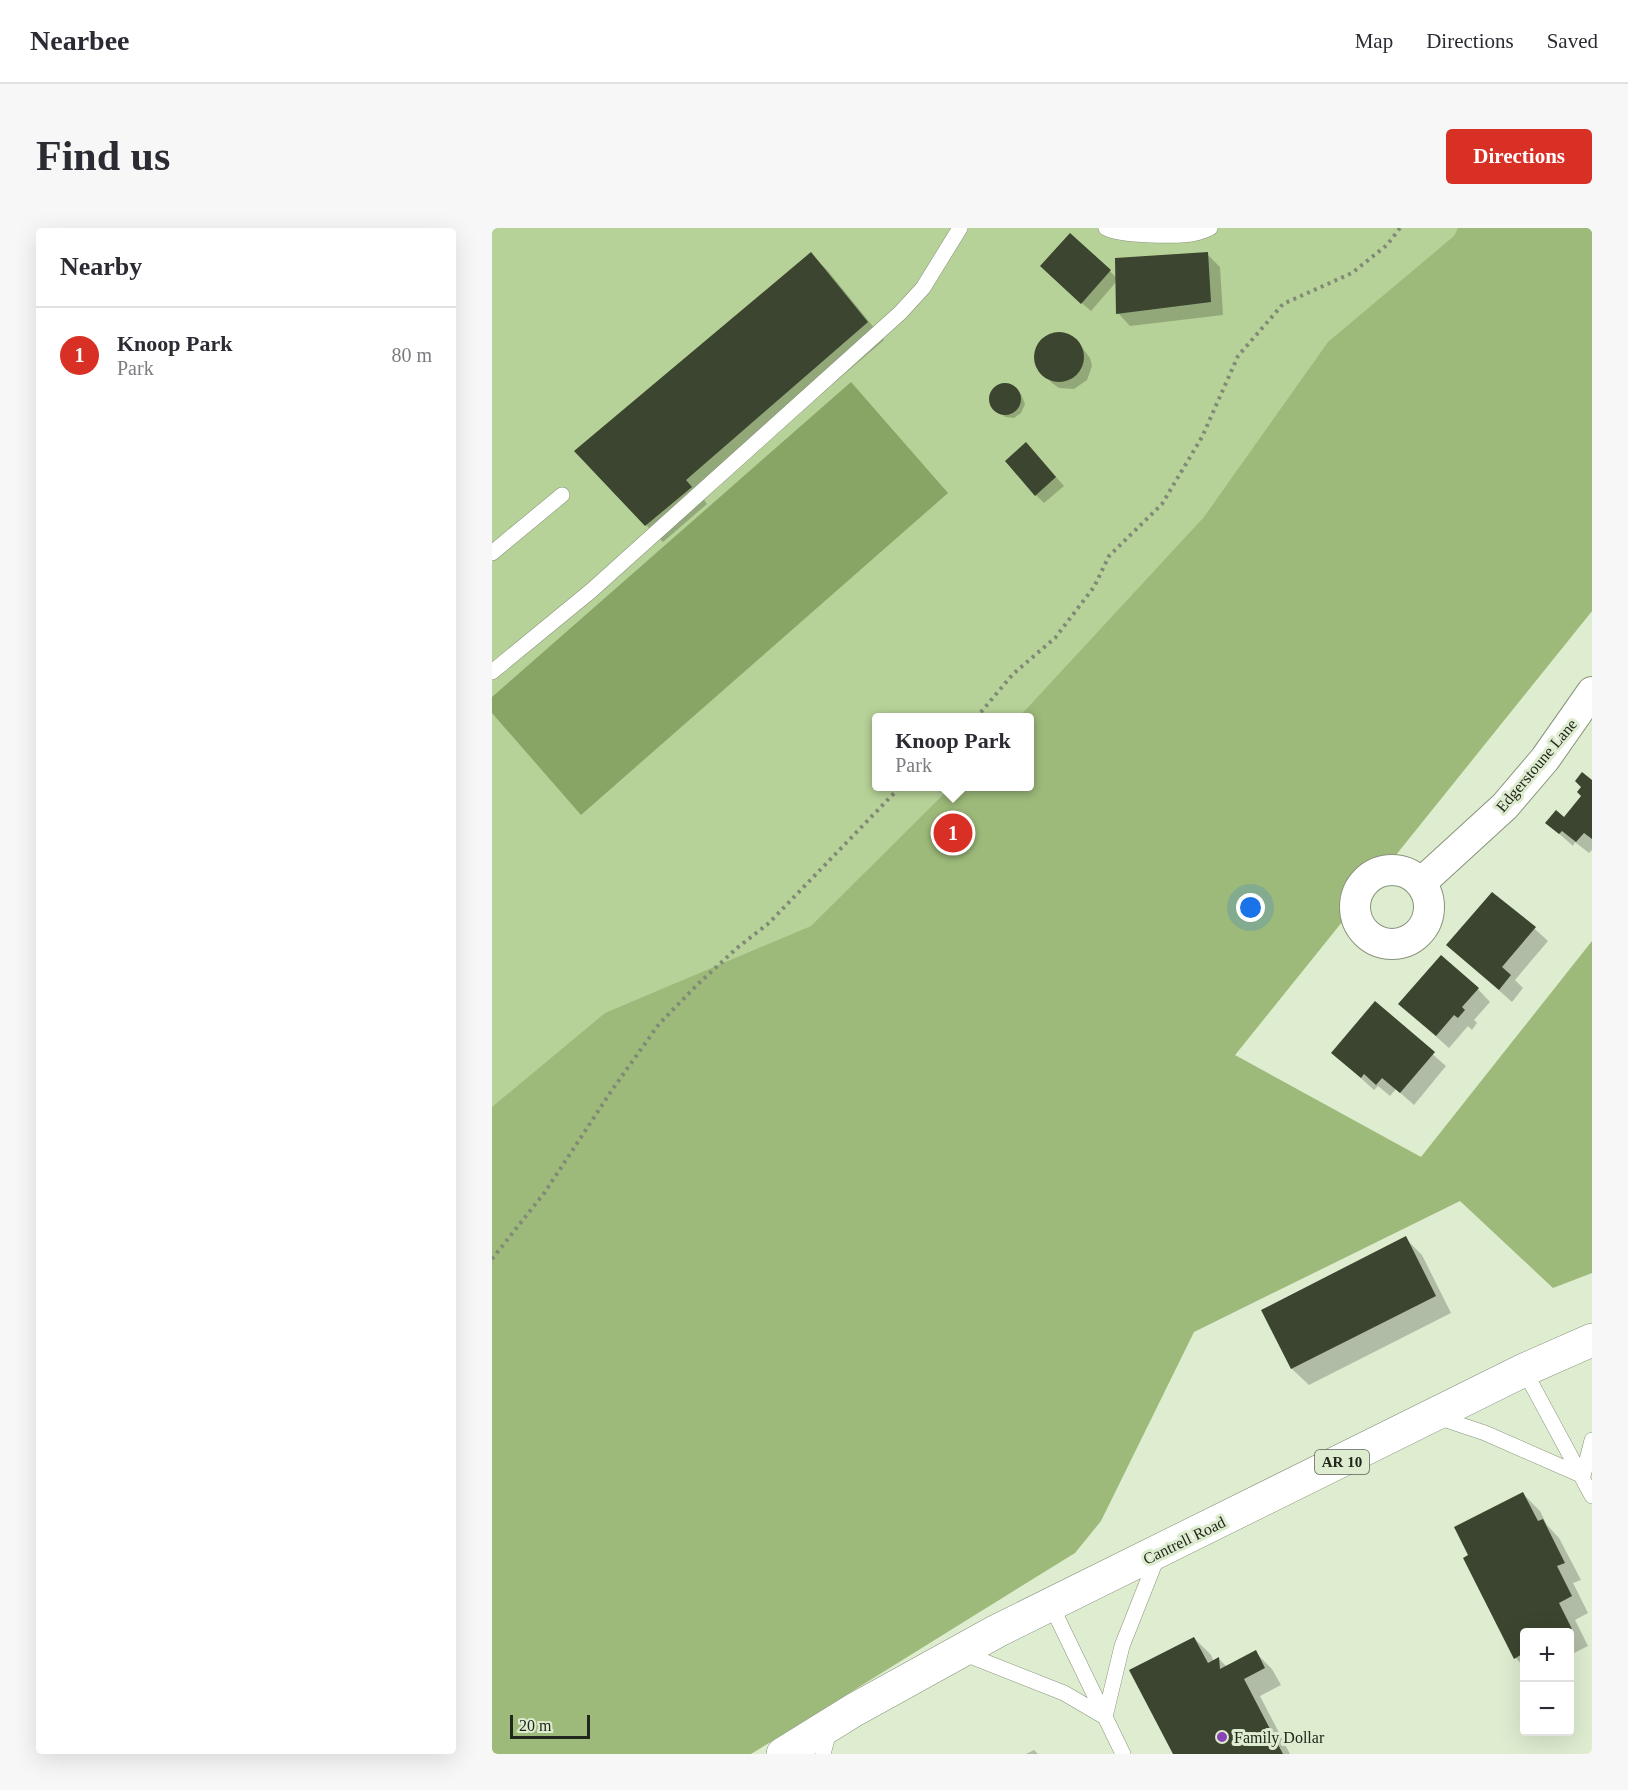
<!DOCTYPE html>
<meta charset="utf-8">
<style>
:root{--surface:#fff;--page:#f7f7f7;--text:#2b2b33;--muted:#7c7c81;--line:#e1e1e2;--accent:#d93025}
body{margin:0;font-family:Georgia,serif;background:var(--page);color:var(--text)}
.controls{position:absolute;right:18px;bottom:18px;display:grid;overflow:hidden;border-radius:6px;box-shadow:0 6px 24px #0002}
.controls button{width:54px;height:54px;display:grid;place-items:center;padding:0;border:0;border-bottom:2px solid var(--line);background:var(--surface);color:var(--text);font:30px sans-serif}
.scale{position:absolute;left:18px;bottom:15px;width:80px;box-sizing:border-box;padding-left:6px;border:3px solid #22271d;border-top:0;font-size:16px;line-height:21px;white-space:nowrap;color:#22271d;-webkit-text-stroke:4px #deecd0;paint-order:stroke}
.you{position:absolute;left:759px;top:680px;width:21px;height:21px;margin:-15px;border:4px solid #fff;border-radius:50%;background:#1a73e8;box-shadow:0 0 0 9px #1a73e833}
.badge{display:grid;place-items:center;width:39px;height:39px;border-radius:50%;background:var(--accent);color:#fff;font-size:20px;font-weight:700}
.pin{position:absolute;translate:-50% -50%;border:3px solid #fff;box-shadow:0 2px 6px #0006}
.popup{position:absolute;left:380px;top:485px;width:162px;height:78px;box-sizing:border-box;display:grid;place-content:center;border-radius:6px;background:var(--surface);filter:drop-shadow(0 2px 4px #0005);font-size:20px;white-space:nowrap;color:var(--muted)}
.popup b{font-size:22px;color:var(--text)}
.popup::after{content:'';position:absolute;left:50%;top:100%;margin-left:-12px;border:12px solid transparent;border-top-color:var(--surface)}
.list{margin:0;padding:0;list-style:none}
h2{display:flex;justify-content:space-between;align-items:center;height:78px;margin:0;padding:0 24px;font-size:26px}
h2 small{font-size:20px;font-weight:400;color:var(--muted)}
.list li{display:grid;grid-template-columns:39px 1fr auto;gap:18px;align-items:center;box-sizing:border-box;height:96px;padding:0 24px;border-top:2px solid var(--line)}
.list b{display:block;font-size:22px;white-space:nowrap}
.list p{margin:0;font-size:20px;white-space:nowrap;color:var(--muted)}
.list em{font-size:20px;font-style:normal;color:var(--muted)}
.map{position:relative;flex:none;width:1100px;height:1526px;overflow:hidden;border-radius:6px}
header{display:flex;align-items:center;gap:36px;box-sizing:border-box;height:84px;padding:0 30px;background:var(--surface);border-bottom:2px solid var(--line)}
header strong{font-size:28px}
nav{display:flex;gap:33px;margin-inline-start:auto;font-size:21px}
.intro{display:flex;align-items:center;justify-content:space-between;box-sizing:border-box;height:144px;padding:0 36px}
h1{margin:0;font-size:42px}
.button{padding:15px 27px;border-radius:6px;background:var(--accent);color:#fff;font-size:21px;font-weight:700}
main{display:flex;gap:36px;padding:0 36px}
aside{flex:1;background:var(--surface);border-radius:6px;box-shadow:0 6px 24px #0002}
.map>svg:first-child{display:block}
.green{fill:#b7d298;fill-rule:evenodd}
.forest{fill:#9dba7a}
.water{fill:#89a565}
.shadow{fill:#0003}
.building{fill:#3b452f}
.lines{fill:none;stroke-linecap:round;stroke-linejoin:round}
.service-casing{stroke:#88947b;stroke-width:16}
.minor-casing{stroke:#88947b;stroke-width:32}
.primary-casing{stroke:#88947b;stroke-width:34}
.path{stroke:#818a77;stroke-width:4;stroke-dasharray:3 4.5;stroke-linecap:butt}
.service{stroke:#fff;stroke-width:15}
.minor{stroke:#fff;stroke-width:30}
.primary{stroke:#fff;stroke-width:33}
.poi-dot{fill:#8843b6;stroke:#deecd0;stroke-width:2}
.labels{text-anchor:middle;stroke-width:6;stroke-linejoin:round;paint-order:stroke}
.shield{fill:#deecd0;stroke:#5a6253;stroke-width:1.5}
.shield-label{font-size:15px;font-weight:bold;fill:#22271d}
.street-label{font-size:16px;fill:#22271d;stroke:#deecd0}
.poi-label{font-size:16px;fill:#22271d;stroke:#deecd0;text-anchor:start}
</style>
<header>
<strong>Nearbee</strong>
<nav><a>Map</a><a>Directions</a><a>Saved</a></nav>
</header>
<div class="intro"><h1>Find us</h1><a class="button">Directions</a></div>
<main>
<aside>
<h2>Nearby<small></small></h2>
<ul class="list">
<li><span class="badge">1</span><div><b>Knoop Park</b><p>Park</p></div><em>80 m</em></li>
</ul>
</aside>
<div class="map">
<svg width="1100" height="1526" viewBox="0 0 1100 1526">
<rect width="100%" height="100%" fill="#deecd0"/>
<path class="green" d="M0 0H1100V383L743 827 0 1526ZM384 490H538V558H384Z"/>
<path class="forest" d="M966 0H1100V383L743 827 929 929 1100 713V1045L1061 1060 968 973 702 1104 609 1293 583 1325 259 1526H0V879L113 785 319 698 459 559 538 558V490L527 489 712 289 836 114 962 8Z"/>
<path class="water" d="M359 154 456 265 89 587 0 485V469Z"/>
<path class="shadow" d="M578 7 625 50 715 26 728 39 731 87 638 98 626 85 625 53 599 83 558 47Z
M319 26 336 43 392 112 210 269 215 276 171 314 154 297Z
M573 106 580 108 589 118 598 130 600 138 595 152 582 161 567 160 560 155 546 140 543 124 546 117 557 107Z
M511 157 521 159 525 162 529 166 533 176 529 185 522 190 513 189 500 174 502 162Z
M542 224 572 258 552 275 544 267Z
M1100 554V622L1097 625 1083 614 1081 618 1055 595 1072 591Z
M1021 681 1056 713 1023 752 1031 760 1020 774 956 717Z
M986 761 998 774 982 792 985 795 980 802 976 798 957 820 921 788Z
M883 776 954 838 922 877 904 861 898 868 886 858 882 862 841 825Z
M913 1010 930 1027 959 1085 817 1157 800 1141 771 1082Z
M1031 1266 1048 1283 1055 1297 1067 1310 1089 1352 1081 1355 1096 1385 1083 1392 1096 1418 1078 1427V1404H1032V1439L1024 1430 978 1327Z
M702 1410 719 1427 722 1434 727 1431 735 1439 763 1424 780 1441 789 1457 768 1468 798 1526H683Z
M542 1522 546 1526H534Z"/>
<path class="building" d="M578 5 619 42 589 76 548 38Z
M319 24 376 94 194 252 200 259 153 298 82 223Z
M716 24 719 74 624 86 623 30Z
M542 129a25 25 0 1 1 50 0a25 25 0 1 1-50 0Z
M497 171a16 16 0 1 1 32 0a16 16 0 1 1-32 0Z
M534 214 564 249 543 268 513 233Z
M1090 544 1100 552V611L1092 605 1084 614 1070 603 1067 606 1053 595 1064 582 1072 589 1089 568 1085 564 1089 559 1083 553Z
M1000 664 1044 699 1010 739 1019 747 1007 762 954 717Z
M949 727 987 760 970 779 973 782 966 790 962 787 944 808 906 776Z
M883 773 943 824 908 865 890 850 884 857 872 846 869 850 839 825Z
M914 1008 944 1068 799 1141 769 1082Z
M1031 1264 1046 1293 1051 1291 1073 1335 1065 1338 1080 1368 1067 1375 1080 1401 1073 1404H1032V1425L1022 1431 971 1330 976 1327 962 1299Z
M702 1409 716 1435 727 1429 728 1441 764 1422 773 1440 752 1451 791 1526H681L637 1442Z"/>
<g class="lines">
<defs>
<path id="service" d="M614 0C628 8 688 9 704 5 709 4 713 2 718 0
M0 325 70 267
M0 444 100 362 408 85 431 60 468 0
M1032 1142 1100 1268
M945 1189 993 1205 1091 1248
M1091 1248 1100 1212
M559 1377 631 1526
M468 1424 572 1465 613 1489
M613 1489 630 1418 666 1327
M331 1526 338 1500"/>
<path id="minor" d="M863 679a37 37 0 1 1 74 0a37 37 0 1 1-74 0Z
M930 654 1013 578 1053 531 1100 464"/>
<path id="primary" d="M291 1526 362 1482 505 1403 1032 1142 1100 1112"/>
</defs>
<use href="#service" class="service-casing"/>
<use href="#minor" class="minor-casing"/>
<use href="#primary" class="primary-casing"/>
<path class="path" d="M484 490 521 446 563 410 602 359 617 328 670 276 710 209 746 128 791 76 860 45 895 17 908 0
M0 1031 53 964 120 862 167 796 205 757 245 720 277 695 409 558"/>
<use href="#service" class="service"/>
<use href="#minor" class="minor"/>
<use href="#primary" class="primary"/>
</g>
<circle class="poi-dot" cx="730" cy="1509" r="6"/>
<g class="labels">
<rect class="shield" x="823" y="1222" width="54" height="24" rx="4.5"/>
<g class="shield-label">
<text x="850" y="1239">AR 10</text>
</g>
<g class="street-label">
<text transform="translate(1044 537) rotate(-50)" y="6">Edgerstoune Lane</text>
<text transform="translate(692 1312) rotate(-26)" y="6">Cantrell Road</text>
</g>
<g class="poi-label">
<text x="742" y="1515">Family Dollar</text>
</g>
</g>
</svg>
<div class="controls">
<button>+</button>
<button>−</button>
</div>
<div class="scale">20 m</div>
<div class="you"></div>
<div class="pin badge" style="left:461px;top:605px">1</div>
<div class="popup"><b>Knoop Park</b>Park</div>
</div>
</main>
